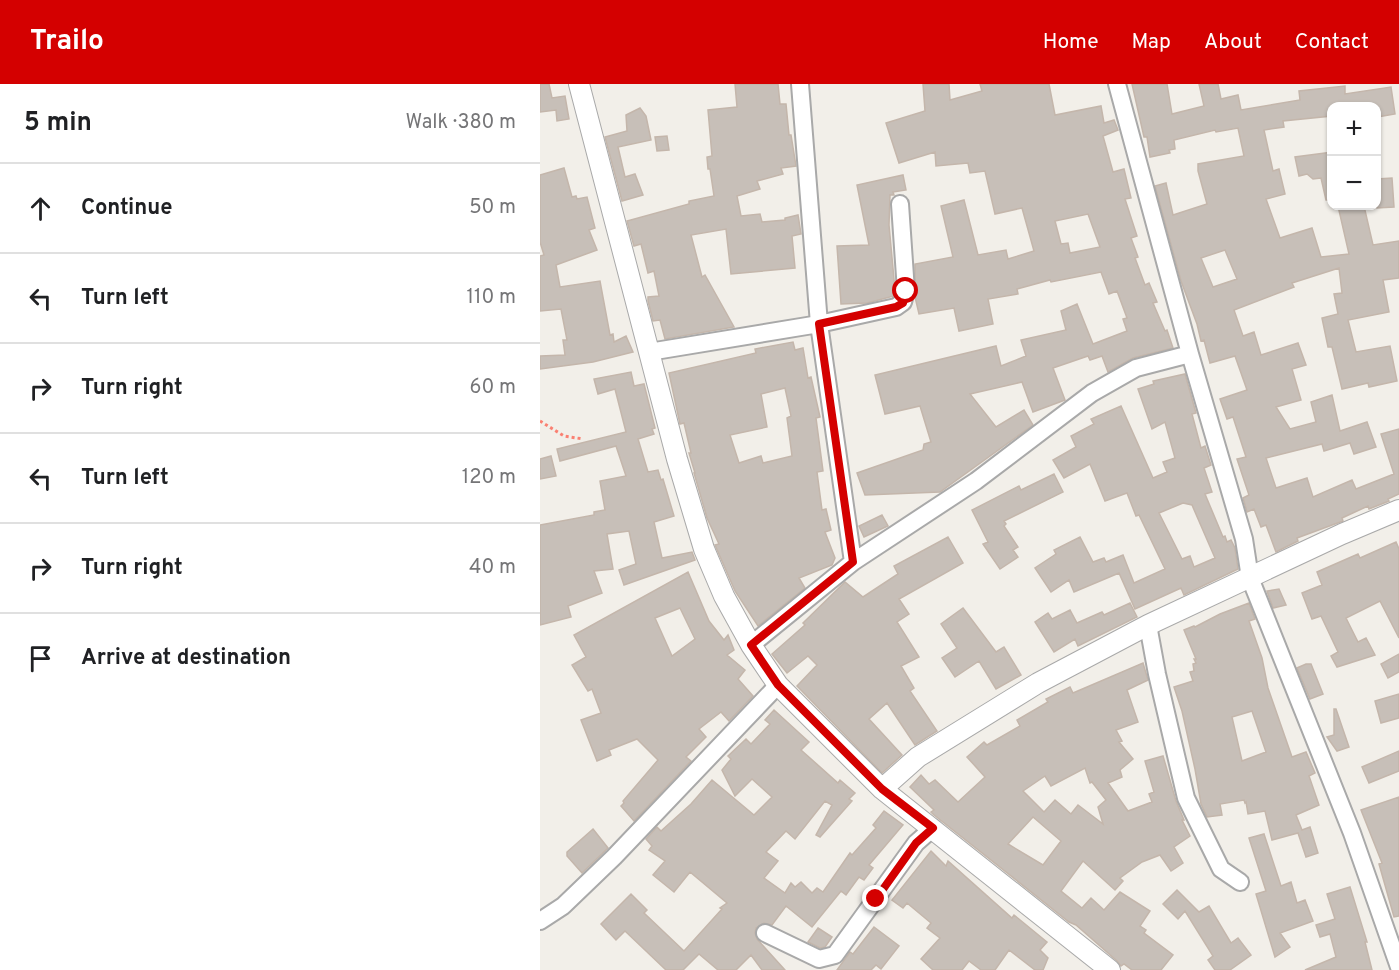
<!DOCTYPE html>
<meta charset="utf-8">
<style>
:root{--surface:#fff;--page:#f6f6f6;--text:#202124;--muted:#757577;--line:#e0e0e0;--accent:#d40000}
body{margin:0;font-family:Overpass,sans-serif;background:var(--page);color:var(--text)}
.controls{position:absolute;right:18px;top:18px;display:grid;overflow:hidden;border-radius:12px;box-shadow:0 2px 4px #0004}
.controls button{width:54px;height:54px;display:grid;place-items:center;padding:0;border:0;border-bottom:2px solid var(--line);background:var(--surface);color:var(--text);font:30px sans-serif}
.stop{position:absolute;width:18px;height:18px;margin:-14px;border:4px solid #d40000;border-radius:50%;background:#fff}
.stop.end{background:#d40000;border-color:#fff;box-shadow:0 2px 6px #0008}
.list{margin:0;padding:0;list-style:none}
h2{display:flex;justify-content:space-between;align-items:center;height:78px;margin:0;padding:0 24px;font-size:26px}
h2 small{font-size:20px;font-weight:400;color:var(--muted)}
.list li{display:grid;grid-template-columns:39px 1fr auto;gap:18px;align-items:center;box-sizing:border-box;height:90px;padding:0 24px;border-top:2px solid var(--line)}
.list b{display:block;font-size:22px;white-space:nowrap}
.list em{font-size:20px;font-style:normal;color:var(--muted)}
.icon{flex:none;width:33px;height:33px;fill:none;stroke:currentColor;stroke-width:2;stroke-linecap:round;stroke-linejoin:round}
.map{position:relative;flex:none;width:859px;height:886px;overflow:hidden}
header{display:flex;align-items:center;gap:36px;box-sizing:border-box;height:84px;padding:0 30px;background:var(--accent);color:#fff}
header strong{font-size:28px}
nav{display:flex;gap:33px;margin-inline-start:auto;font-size:21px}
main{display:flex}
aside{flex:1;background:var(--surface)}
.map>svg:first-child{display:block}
.building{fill:#c7bfb8;stroke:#c4b6ab;stroke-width:1.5;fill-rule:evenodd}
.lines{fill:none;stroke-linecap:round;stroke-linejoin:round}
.minor-casing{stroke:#a9a9a9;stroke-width:20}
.tertiary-casing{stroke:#a9a9a9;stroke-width:22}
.path{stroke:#fa8072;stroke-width:3;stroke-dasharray:3 3;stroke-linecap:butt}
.minor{stroke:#fff;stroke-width:16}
.tertiary{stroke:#fff;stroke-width:20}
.route{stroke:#d40000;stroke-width:8}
</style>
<header>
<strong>Trailo</strong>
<nav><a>Home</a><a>Map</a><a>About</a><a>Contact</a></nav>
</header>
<main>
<aside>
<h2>5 min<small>Walk · 380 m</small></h2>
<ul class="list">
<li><svg class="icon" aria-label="ahead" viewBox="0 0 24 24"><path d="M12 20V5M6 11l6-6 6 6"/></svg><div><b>Continue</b></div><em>50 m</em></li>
<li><svg class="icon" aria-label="left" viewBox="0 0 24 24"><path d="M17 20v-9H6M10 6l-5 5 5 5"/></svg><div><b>Turn left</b></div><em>110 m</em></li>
<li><svg class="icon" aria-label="right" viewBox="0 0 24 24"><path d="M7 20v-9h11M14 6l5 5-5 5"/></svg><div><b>Turn right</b></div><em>60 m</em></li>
<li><svg class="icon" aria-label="left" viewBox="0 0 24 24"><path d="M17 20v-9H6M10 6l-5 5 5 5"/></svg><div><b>Turn left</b></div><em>120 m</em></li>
<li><svg class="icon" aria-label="right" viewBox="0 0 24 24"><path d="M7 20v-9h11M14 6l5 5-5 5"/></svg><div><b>Turn right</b></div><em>40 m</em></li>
<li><svg class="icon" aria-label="arrive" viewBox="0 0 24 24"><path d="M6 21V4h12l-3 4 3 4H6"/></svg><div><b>Arrive at destination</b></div></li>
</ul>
</aside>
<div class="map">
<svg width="859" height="886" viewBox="0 0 859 886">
<rect width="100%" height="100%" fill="#f2efe9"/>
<path class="building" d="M0 0H9L12 14 25 12 29 35 17 37 16 26 0 28Z
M195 0H238L240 20H246L249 51H251L256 82 241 84 243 90 217 97 220 105 197 112 201 132 220 130 222 138 245 136V134L258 131 261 150 252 152 255 184 191 190 186 145 151 151 162 193 165 191 194 243 125 255 120 236 113 237 108 217V213L119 212 114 187 108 189 101 160 94 162 87 137 149 120V117L174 112 170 85H168L167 73 172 72 168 26 197 23Z
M383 0H409L410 16 442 7 440 0H509L515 31 561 22 564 39 574 36 578 46 563 52 573 88 584 85 591 114 585 115 597 152 591 154 598 173 595 174 605 201 609 199 617 218 613 219 625 247 627 246 633 264 593 274 568 288 562 272 550 276 548 272 513 284 525 316 493 328 482 298 430 310 456 343 484 326 493 341 400 408 325 411 317 389 383 366 384 360 391 358 380 322 345 330 335 291 456 262 461 282 486 272 481 256 526 246 521 227 537 220 553 260 587 247 583 235 587 234 577 207 569 210 561 188 511 198 510 196 477 205 478 210 448 215 453 240 419 247 414 224 379 230 375 213V180L413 173 401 122 424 116 438 171 466 166 468 175 494 167 482 124 455 130 445 87 430 89 428 79 396 82 395 68 359 79 346 39 385 27ZM548 130 560 163 530 169 528 159 521 160 515 137Z
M592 0H627L632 30 664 22 659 0H678L681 15 698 11 701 26 760 16 759 7 805 2V10L851 3 855 30 837 33V22H792V32L743 37 744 43 724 46 733 87 739 85 745 110 726 115 740 154 772 144 781 173 809 170 798 122H824L833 161 859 157V194L843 196 849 228 808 236 816 268 850 262 857 297 829 303 828 299 802 305 792 263H788L782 234 798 230 794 210 802 209 799 184 752 199 754 203 694 226 703 252 714 248 721 271 758 259 766 281 752 285 761 316 736 323 750 345 776 338 771 318 792 311 800 347 827 338 836 363 814 370 810 359 784 367 782 360 726 374 736 404 767 394 773 413 812 396 816 405 854 390 841 350 859 345V410L848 415 849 417 829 425 828 422 802 434 803 437 757 454 758 457 736 468 726 441 721 443 714 425 707 428 703 414 709 411 697 375 706 373 693 333 687 335 680 315 707 306 695 272 670 279 664 256 661 257 657 240 641 197 615 102 626 99 633 131 667 120 658 87V80L704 72 698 44 676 48 675 46 634 56 635 65 629 66 630 69 610 73 607 53H604ZM685 166 697 195 673 203 661 174Z
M100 24 106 32 111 56 78 63 85 93 95 90 103 111 82 117 65 53 87 47 86 31Z
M127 52 129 66 117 67 115 53Z
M792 68V116H786L781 94 773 95 767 90 759 92 755 73Z
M24 84 32 113 36 112 37 115 47 113 55 144 49 146 57 166 16 181 20 203 60 197 70 251 73 250 74 258 86 252 93 268 53 278 0 285V272L25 271 23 256H27L21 225 0 227V172L4 171 0 158V91Z
M363 91 366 106 353 108 354 111H350L349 141 355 206 354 212 327 219 301 220 297 162 329 161 317 101Z
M852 94 854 123 837 124V95Z
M253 258 255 266 263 264 268 294 271 293 280 333 276 334 283 387 277 388 282 426 286 425 291 446 285 448 295 474 292 481 259 494 265 504 218 542 195 507 175 461 179 460 167 434 154 389H155L149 369H151L144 339 140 340 129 289 216 269 215 265ZM245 304 251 332 247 334 252 372 223 379 221 372 199 379 190 351 227 343 221 310Z
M91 288 94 302 104 300 115 344 112 345 114 350 98 355 108 388 118 386 121 396 123 395 134 432 114 438 122 474 152 468 155 476 84 501 79 486 96 480 89 447 67 450 73 485 54 487 62 509 28 522 31 533 0 541V441L54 431V428L65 426 60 397 86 392 76 362 20 377 17 365 86 348 75 305 58 310 54 295Z
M645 290 656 329 652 330 661 364 665 362 671 381 664 384 672 408 665 410 683 453 685 452 687 458 691 456 695 464 698 485 644 511 641 504 595 525 579 489 534 508 529 496 511 508 495 484 516 470 514 466 540 453 553 478 564 474 566 478 583 471 594 499 625 485 599 431 596 432 587 409 565 417 550 380 524 394 513 376 536 363 531 352 554 340 551 335 581 322 613 394 627 388 623 378 635 374 625 338 612 345 598 305 614 300 613 297ZM643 419 652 421 675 474 654 483 650 472 642 475 619 429Z
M11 372 16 392 0 395V375Z
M514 390 523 408 464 437 466 440 464 442 478 463 473 466 478 473 460 485 443 460 448 458 432 426 479 402 481 406Z
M342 431 348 442 324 453 319 442Z
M408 453 423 479 359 515 369 530 357 538 379 573 361 582 374 604 370 607 397 647 375 661 347 619 329 635 362 671 342 689 257 602 277 581 268 572 247 589 232 570 265 541 263 539 305 498 323 513 358 490 354 482Z
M856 458 859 465V554L840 517 806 534 818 558 826 554 835 571 797 583 791 572 798 568 781 532 772 535 762 509 782 501 777 488 818 470 820 474Z
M148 488 169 537 184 556 188 551 194 566 187 571 205 586 198 595 213 612 189 637 181 628 159 645 166 653 146 673 151 677 94 737 81 722 84 719 83 717 118 676 97 655 69 666 71 671 57 677 41 636 61 629 52 605 48 607 32 581 46 573 34 551ZM140 524 155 555 132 572 115 534Z
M739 505 746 521 733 524 727 507Z
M590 519 597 533 538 562 535 555 514 568 495 538 508 529 512 535 530 526 537 539 562 528 564 531Z
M709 519 715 535 709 537 722 574 728 604 752 673 766 668 775 689 769 692 779 721 756 731 762 746 770 743 778 769 766 773 758 749 732 756 725 727 708 730 706 718 705 719 704 716 680 720 682 731 667 733 661 720 655 685 642 627 634 603 653 597 650 588 654 587 653 580 656 579 654 575H656L644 546 654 542 655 543 680 530ZM712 627 726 668 702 677 692 633Z
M423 524 456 568 464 563 481 591 456 605 439 577 415 593 402 574 417 564 401 540Z
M859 570V588L848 594 841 580Z
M603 579 608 596 587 606 598 638 576 646 582 657 579 658 593 675 580 686 582 693 568 699 588 727 612 718 609 710 614 708 605 677 623 672 636 717 644 736H642L650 752 634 763 643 779 631 787 620 771 602 778 580 794 583 797 575 806 543 777 521 807 542 824 551 814 564 826 580 808 610 827 600 842 606 846 604 849 633 871 621 886H592L584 880 581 882 577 877 536 841 529 838 394 731 391 728 394 726 370 703 381 691 389 700 395 696 418 718 445 693 427 673 444 658 447 661 480 642 477 636 508 618 506 615 530 603 533 609ZM545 684 550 699 552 698 566 716 558 723 563 740 538 721 531 730 515 716 504 728 483 707 505 692 511 702ZM493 733 521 757 503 781 468 760Z
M766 580H771L783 610 770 615 757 584Z
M859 610V634L841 639 835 617Z
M794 625H796L809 663 797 667 787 653 794 651Z
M234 626 269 658 261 666 298 699 300 696 315 709 309 715 312 717 280 753 276 751 292 721 285 717 255 755 246 747 226 768 238 777 224 794 245 809 251 799 255 803 261 798 272 809 277 804 283 808 310 769 312 771 336 744 333 741 344 727 363 741 329 781 333 784 324 796 319 793 306 811 301 807 272 843 246 822 232 841 224 839 216 844 215 849 217 855 245 886H222L211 871 196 886H178L159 870 143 886H126L85 847 76 856 61 840 91 810 107 826 104 829 144 867 182 825 180 824 187 819 150 788 134 808 113 791 125 777 109 766 112 762 106 755 117 743 121 747 151 720 172 696 214 731 232 713 212 695 195 712 182 686 191 675 188 672 206 655 211 660 230 640 225 636Z
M859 667V687L829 699 822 683Z
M859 713V832L854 833 839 780 842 779 821 726Z
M53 745 68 764 42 789 27 772V768Z
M724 750 741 802 751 798 757 819 765 816 773 837 740 849 750 863 735 873 716 810 726 807 709 754Z
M391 767 406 782 408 777 472 834 474 831 507 858 500 866 508 874 503 886H495L469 866 455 886H441L429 877 422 886H393L381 875 400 854 387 844 391 839 367 819 363 824 352 816Z
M810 803 827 858H825L832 886H765L796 873 790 850 780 853 776 841 795 835 787 810Z
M637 806 659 828 669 822 691 859 698 854 711 871 690 886H675L668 876 673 872 645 827 638 835 623 820Z
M334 843 359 862 341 885 336 881 331 886H297L310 868 313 870Z
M278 844 292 853 285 863 280 864 268 858Z"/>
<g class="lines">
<defs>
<path id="minor" d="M260 0 279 240 313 478
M577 0 650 270 704 455 710 494 812 749 859 883
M109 268 279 240 356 223 363 218 366 207 360 120
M608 541 617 590 646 714 681 785 700 798
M211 561 313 478 436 397 552 309 596 284 650 270
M0 837 23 822 74 773 238 601
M225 849 279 875 295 871 376 759 393 744"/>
<path id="tertiary" d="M39 0 137 375 164 465 184 512 211 561 238 601 342 705 570 886
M342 705 378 673 498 599 608 541 802 450 859 426"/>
</defs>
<use href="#minor" class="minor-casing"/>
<use href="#tertiary" class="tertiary-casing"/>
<path class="path" d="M0 337 24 352 43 355"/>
<use href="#minor" class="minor"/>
<use href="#tertiary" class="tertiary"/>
</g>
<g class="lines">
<path class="route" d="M336 815 376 759 393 744 342 705 238 601 211 561 313 478 279 240 356 223 363 219 366 207"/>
</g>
</svg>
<div class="controls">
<button>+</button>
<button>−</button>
</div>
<div class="stop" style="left:366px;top:207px"></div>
<div class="stop end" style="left:336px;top:815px"></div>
</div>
</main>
